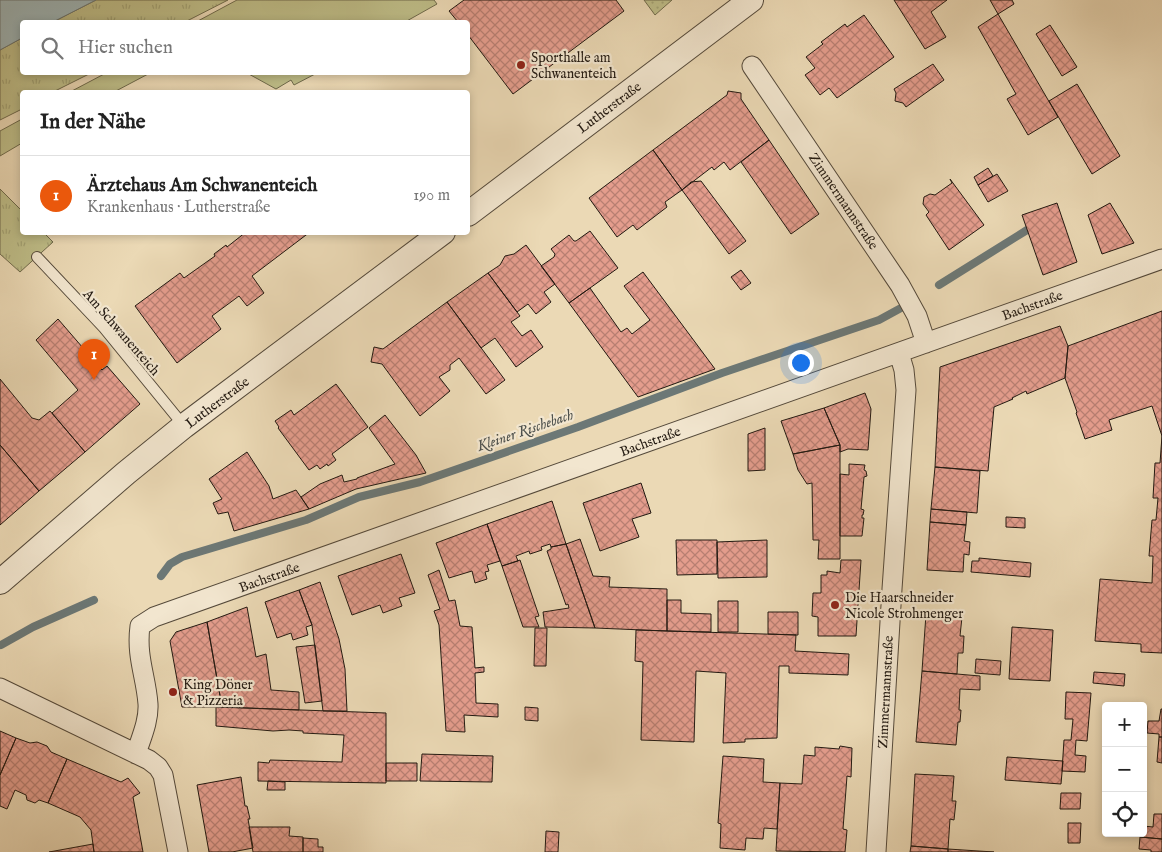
<!DOCTYPE html>
<html lang="de">
<meta charset="utf-8">
<style>
:root{--surface:#fff;--page:#f2f2f2;--text:#222;--muted:#767676;--line:#e0e0e0;--accent:#ea580c}
body{margin:0;font-family:"IM FELL English",serif;background:var(--page);color:var(--text)}
.controls{position:absolute;right:15px;bottom:15px;display:grid;overflow:hidden;border-radius:5px;box-shadow:0 2px 8px #0003}
.controls button{width:45px;height:45px;display:grid;place-items:center;padding:0;border:0;border-bottom:1px solid var(--line);background:var(--surface);color:var(--text);font:25px sans-serif}
.you{position:absolute;left:800px;top:362px;width:18px;height:18px;margin:-12px;border:4px solid #fff;border-radius:50%;background:#1a73e8;box-shadow:0 0 0 8px #1a73e833}
.badge{display:grid;place-items:center;width:32px;height:32px;border-radius:50%;background:var(--accent);color:#fff;font-size:16px;font-weight:700}
.pin{position:absolute;translate:-50% -41px;filter:drop-shadow(0 1px 2px #0008)}
.pin::after{content:'';position:absolute;top:26px;width:18px;height:15px;background:inherit;clip-path:polygon(0 0,100% 0,50% 100%)}
.list{margin:0;padding:0;list-style:none}
h2{display:flex;justify-content:space-between;align-items:center;height:65px;margin:0;padding:0 20px;font-size:21px}
h2 small{font-size:16px;font-weight:400;color:var(--muted)}
.list li{display:grid;grid-template-columns:32px 1fr auto;gap:15px;align-items:center;box-sizing:border-box;height:80px;padding:0 20px;border-top:1px solid var(--line)}
.list b{display:block;font-size:19px;white-space:nowrap}
.list p{margin:0;font-size:16px;white-space:nowrap;color:var(--muted)}
.list em{font-size:16px;font-style:normal;color:var(--muted)}
.icon{flex:none;width:28px;height:28px;fill:none;stroke:currentColor;stroke-width:2;stroke-linecap:round;stroke-linejoin:round}
.map{position:relative;flex:none;width:1162px;height:852px;overflow:hidden}
.search{position:absolute;background:var(--surface);box-shadow:0 2px 8px #0003;left:20px;top:20px;width:450px;height:55px;display:flex;align-items:center;gap:12px;box-sizing:border-box;padding:0 18px;border-radius:5px;color:var(--muted);font-size:19px}
.panel{position:absolute;background:var(--surface);box-shadow:0 2px 8px #0003;left:20px;top:90px;width:450px;height:145px;border-radius:5px}
.map>svg:first-child{display:block}
.grass{fill:url(#grass-dots);stroke:#706b4c}
.park{fill:url(#park-tufts);stroke:#706b4c}
.garden{fill:#bebd88;stroke:#706b4c}
.water{fill:#9eb7ba;stroke:#6c7876}
.lines{fill:none;stroke-linecap:round;stroke-linejoin:round}
.stream{stroke:#6c7876;stroke-width:8}
.building{fill:url(#building-cross-hatch);stroke:#221911}
.service-casing{stroke:#54493a;stroke-width:12}
.minor-casing{stroke:#54493a;stroke-width:21}
.tertiary-casing{stroke:#54493a;stroke-width:26}
.service{stroke:#f2e6cf;stroke-width:10}
.minor{stroke:#f2e6cf;stroke-width:19}
.tertiary{stroke:#f2e6cf;stroke-width:24}
.poi-dot{fill:#8f2418;stroke:#f2e6cf;stroke-width:2}
.labels{text-anchor:middle;stroke-width:4.5;stroke-linejoin:round;paint-order:stroke}
.poi-label{font-size:14px;fill:#221911;stroke:#f2e6cf;text-anchor:start}
.street-label{font-size:14px;fill:#221911;stroke:#f2e6cf}
.water-label{font-size:15px;font-style:italic;fill:#4d504c;stroke:#f2e6cf}
</style>
<div class="map">
<svg width="1162" height="852" viewBox="0 0 1162 852">
<defs>
<pattern id="grass-dots" width="8" height="8" patternUnits="userSpaceOnUse" patternTransform="scale(1.25)"><rect width="8" height="8" fill="#bebd88"/><path d="M2 2h.1M6 6h.1" fill="none" stroke="#a3a274" stroke-width="1.8" stroke-linecap="round"/></pattern>
<pattern id="park-tufts" width="24" height="20" patternUnits="userSpaceOnUse" patternTransform="scale(1.25)"><rect width="24" height="20" fill="#bebd88"/><path d="M3 7l-1-3M5 7V3M7 7l1-3M15 17l-1-3M17 17v-4M19 17l1-3" fill="none" stroke="#a3a274"/></pattern>
<pattern id="building-cross-hatch" width="8" height="8" patternUnits="userSpaceOnUse" patternTransform="scale(1.25)"><rect width="8" height="8" fill="#e49d8d"/><path d="M0 0l8 8M0 8l8-8" fill="none" stroke="#b87f72"/></pattern>
</defs>
<rect width="100%" height="100%" fill="#ebd9b5"/>
<filter id="stains"><feTurbulence type="fractalNoise" baseFrequency=".004" numOctaves="4"/><feColorMatrix values="0 0 0 0 .2 0 0 0 0 .09 0 0 0 0 .02 0 0 0 .5 -.17"/></filter>
<radialGradient id="worn" r=".72"><stop offset=".6" stop-color="#630" stop-opacity="0"/><stop offset="1" stop-color="#630" stop-opacity=".3"/></radialGradient>
<path class="grass" d="M644 0H672L655 15Z"/>
<path class="park" d="M96 0H228L185 22H53Z
M22 38V72L91 73 53 92H22V109L0 120V50Z
M0 189 22 211V232L44 233 53 242 20 272 0 254Z"/>
<path class="garden" d="M237 0H434L437 4 405 22H196Z
M106 73V72L150 73 114 92H70Z
M247 73H317L294 85 291 80 276 89Z
M22 119V143L0 156V131Z"/>
<path class="water" d="M0 0H96L53 22H22V38L0 50Z"/>
<g class="lines">
<path class="stream" d="M939 285 1027 230
M161 576 170 564 182 557 306 520 359 497 420 482 578 427 722 373 879 320 901 308
M1 645 33 627 94 600"/>
</g>
<path class="building" d="M464 0H616L624 11 513 94 468 35V22H458L449 11Z
M894 0H947L931 12 946 37 925 49Z
M990 0H1012L1014 4 998 14Z
M998 14 1058 117 1028 135 1007 99 1016 94 978 27Z
M864 15 894 57 837 98 829 88 820 95 805 75 815 68 806 57 823 44 821 42 845 24 847 27Z
M1050 25 1077 67 1062 76 1036 34Z
M933 64 944 80 906 107 903 103 895 101 896 93 894 89Z
M1077 84 1120 156 1092 174 1049 101Z
M728 91 741 93V99L769 140 730 170 724 162 714 170 712 167 682 190 653 150 727 95Z
M769 140 819 214 791 234 741 162Z
M653 150 682 190 665 202 667 207 637 230 633 225 617 237 589 198Z
M988 168 993 176 978 185 974 177Z
M997 174 1008 191 988 202 978 185Z
M950 179 984 225 949 250 926 215 929 212 923 204 924 197 930 194 935 195 952 183Z
M701 181 746 241 729 254 682 190 691 182Z
M1057 203 1077 262 1043 275 1022 215Z
M1110 203 1134 243 1102 254 1088 215Z
M590 231 618 268 569 303 541 266 554 257 555 254 551 249 569 235 574 241H576Z
M246 232H310L252 276 264 293 247 306 239 296 212 316 221 329 177 363 135 306 180 273 184 278 215 256 214 254 226 245 227 247Z
M526 245 555 284 544 292 551 302 536 314 528 304 517 312 488 273 500 265 505 256 514 254Z
M741 270 751 283 741 290 731 277Z
M643 272 715 369 638 397 569 303 590 288 621 332 627 328 632 334 650 320 624 286Z
M488 273 520 316 511 322 522 336 531 330 543 347 516 367 495 338 481 348 447 302Z
M447 302 505 380 486 394 459 358 450 365V370L439 377 450 391 420 416 382 364 371 362 374 347 383 349Z
M1162 311V653L1141 652V644L1095 641 1100 579 1152 583 1153 556H1149L1152 520H1156L1158 498H1153L1155 463H1160L1162 436 1152 406 1109 420 1112 430 1085 439 1076 413 1077 412 1065 378 1068 346Z
M58 319 102 370 107 366 140 404 85 452 52 413 78 390 36 340Z
M1060 326 1068 346 1065 378 1027 394 1026 391 1012 398 1013 399 994 407 988 471 935 467 940 367Z
M0 379 32 418 39 420 50 411 85 452 39 491 0 445Z
M336 384 368 427 332 454 336 460 328 466 327 464 320 469 317 465 309 470 278 428 279 427 275 421 291 410 294 415Z
M865 393 871 409 868 450 848 449 840 452V445L824 408Z
M824 408 840 445 793 454 781 421Z
M385 415 416 455 426 473 356 489 309 509 301 497 320 484 342 475 344 482 357 479V478L395 464 369 428Z
M765 428V470L748 471V434Z
M0 445 39 491 0 525Z
M840 445V559H818L819 540H813L812 483 807 484 798 470 793 454Z
M247 452 269 486 273 499 296 490 309 509 234 531 228 512 218 514 213 503 222 499 209 479Z
M849 464 865 465 864 470 866 471 867 476 864 477 861 509 864 510 863 515H862V518H864L862 536H840V474L849 475Z
M935 467 980 471 977 513 931 509Z
M641 483 651 513 632 519 639 537 600 551 583 503Z
M552 501 566 544 551 547 550 544 541 547 542 550 530 554 529 551 516 556 518 561 502 566 487 524Z
M931 509 967 512 966 525 930 522Z
M1006 517 1025 518V528L1006 527Z
M930 522 966 525 964 541 970 542 969 555 964 554 963 572 927 570Z
M487 524 500 561 487 565 489 571 485 572 487 579 475 583 472 571 449 578 436 543Z
M580 539 593 576 610 577 609 587 667 589V631L595 628 566 544Z
M676 540H717V574L677 575Z
M767 540V577L718 578 717 542Z
M566 544 595 628 545 627 543 612 569 608 568 604 566 605 547 551 551 549V547Z
M401 554 415 593 399 598 402 606 383 613 380 605 352 615 338 576Z
M979 558 1031 563 1030 577 971 572 972 561H979Z
M520 560 539 616 535 617 539 627H523L502 566Z
M841 560H861L856 636H818V617L812 616 813 593H821V575H827V571L840 573Z
M439 570 449 601 455 600 460 626 472 627 475 668 484 667V672L475 673 476 703 498 704V717L464 715 465 732 446 731 439 625 434 611 440 609 428 575Z
M320 582 339 639 345 669 347 711H323L312 625 299 590Z
M299 590 312 625 306 627 308 635 293 640 291 633 277 638 265 602Z
M667 600H681V613L711 614V632L667 631Z
M718 601H738V632H718Z
M247 607 256 657 266 654 271 690 299 692V710L222 707 207 622Z
M768 612H798V635L768 634Z
M926 614 962 617 960 636H964L963 653H958L957 674 922 671Z
M207 622 222 707H182L170 641 176 632Z
M1012 627 1053 630 1050 681 1009 679Z
M535 628H547L546 666H534Z
M636 630 796 635 795 651 849 654 848 675 789 673V666H779L777 738 745 739V742L723 743 726 673 696 671 694 742 641 740 643 662 635 661Z
M315 645 322 701 305 703 296 647Z
M976 659 1001 661 1000 675 975 673Z
M922 671 980 676V690L960 689 959 710H961L960 722H958L956 745 916 742Z
M1094 672 1125 674 1124 686 1093 683Z
M1066 692 1091 693 1087 741 1076 740 1075 755 1086 756 1085 772 1062 771 1064 740H1071L1073 719H1065Z
M216 707 386 713V783L258 781V762L269 763 270 760 342 762 344 735 303 733V731L289 730 273 731 216 726Z
M525 707 538 708V721L525 720Z
M1161 709H1162V737H1159V734L1147 733 1148 721H1159Z
M0 731 16 738 0 775Z
M1159 737H1162V763L1157 762Z
M16 738 30 743 37 742 47 746 51 752 67 759 48 803 39 800 35 803 27 800 26 795 15 790 7 809 0 806V775Z
M840 746 852 748 851 777 847 776 843 829 847 830 845 852 776 851 780 783 802 784 804 755 815 756V747L839 749Z
M422 754 493 756 492 782 420 781Z
M723 756 764 759 763 782 780 783 777 829 764 828 763 839 746 838 745 850 720 848 721 824 718 823Z
M1007 757 1063 761 1061 784 1005 780Z
M67 759 121 782 128 778 140 793 133 797 143 852H94L91 830 80 817 48 803Z
M386 763H417V781H386Z
M915 774 954 776 952 801H956L954 820 950 819 948 849 911 846Z
M241 777 245 806H247L250 819H248L253 848 232 852H209L197 785Z
M268 781 285 782V790H267Z
M1061 793H1081L1080 809H1060Z
M1154 814H1162V839L1140 837V833H1143V826L1153 827Z
M1068 823H1081L1080 843H1068Z
M249 827H290L289 836 303 837V852H253Z
M546 831 559 832 558 852H545Z
M1140 837 1162 839V852H1151V850L1139 849Z
M303 838 318 839V847H323V852H303Z
M93 844 94 852H49Z
M911 846 948 849V852H910Z
M948 849 994 852H948Z"/>
<g class="lines">
<defs>
<path id="service" d="M37 257 104 328 184 426"/>
<path id="minor" d="M752 66 900 285 917 316 926 343
M0 688 149 760 158 767 163 775 178 852
M136 754C141 738 149 721 148 704 146 676 136 657 140 626L154 617 1162 259
M876 852 892 589 906 390 904 370 899 353"/>
<path id="tertiary" d="M468 214 751 0
M0 582 126 473 184 426 443 232"/>
</defs>
<use href="#service" class="service-casing"/>
<use href="#minor" class="minor-casing"/>
<use href="#tertiary" class="tertiary-casing"/>
<use href="#service" class="service"/>
<use href="#minor" class="minor"/>
<use href="#tertiary" class="tertiary"/>
</g>
<g class="poi-dot">
<circle cx="521" cy="65" r="5"/>
<circle cx="835" cy="605" r="5"/>
<circle cx="173" cy="692" r="5"/>
</g>
<g class="labels">
<g class="poi-label">
<text x="531" y="62">Sporthalle am<tspan x="531" dy="16">Schwanenteich</tspan></text>
<text x="845" y="602">Die Haarschneider<tspan x="845" dy="16">Nicole Strohmenger</tspan></text>
<text x="183" y="689">King Döner<tspan x="183" dy="16">&amp; Pizzeria</tspan></text>
</g>
<g class="street-label">
<text transform="translate(609 107) rotate(-37)" y="5">Lutherstraße</text>
<text transform="translate(844 201) rotate(56)" y="5">Zimmermannstraße</text>
<text transform="translate(1032 305) rotate(-20)" y="5">Bachstraße</text>
<text transform="translate(122 332) rotate(49)" y="5">Am Schwanenteich</text>
<text transform="translate(217 402) rotate(-37)" y="5">Lutherstraße</text>
<text transform="translate(650 441) rotate(-20)" y="5">Bachstraße</text>
<text transform="translate(269 577) rotate(-20)" y="5">Bachstraße</text>
<text transform="translate(885 692) rotate(-87)" y="5">Zimmermannstraße</text>
</g>
<g class="water-label">
<text transform="translate(525 430) rotate(-19)" y="5">Kleiner Rischebach</text>
</g>
</g>
<rect width="100%" height="100%" filter="url(#stains)"/>
<rect width="100%" height="100%" fill="url(#worn)"/>
</svg>
<div class="controls">
<button>+</button>
<button>−</button>
<button><svg class="icon" aria-label="locate" viewBox="0 0 24 24"><circle cx="12" cy="12" r="6"/><path d="M12 2v4M12 18v4M2 12h4M18 12h4"/></svg></button>
</div>
<div class="you"></div>
<div class="pin badge" style="left:94px;top:380px">1</div>
<div class="search"><svg class="icon" aria-label="search" viewBox="0 0 24 24"><circle cx="10" cy="10" r="6"/><path d="M15 15l6 6"/></svg>Hier suchen</div>
<section class="panel">
<h2>In der Nähe<small></small></h2>
<ul class="list">
<li><span class="badge">1</span><div><b>Ärztehaus Am Schwanenteich</b><p>Krankenhaus · Lutherstraße</p></div><em>190 m</em></li>
</ul>
</section>
</div>
